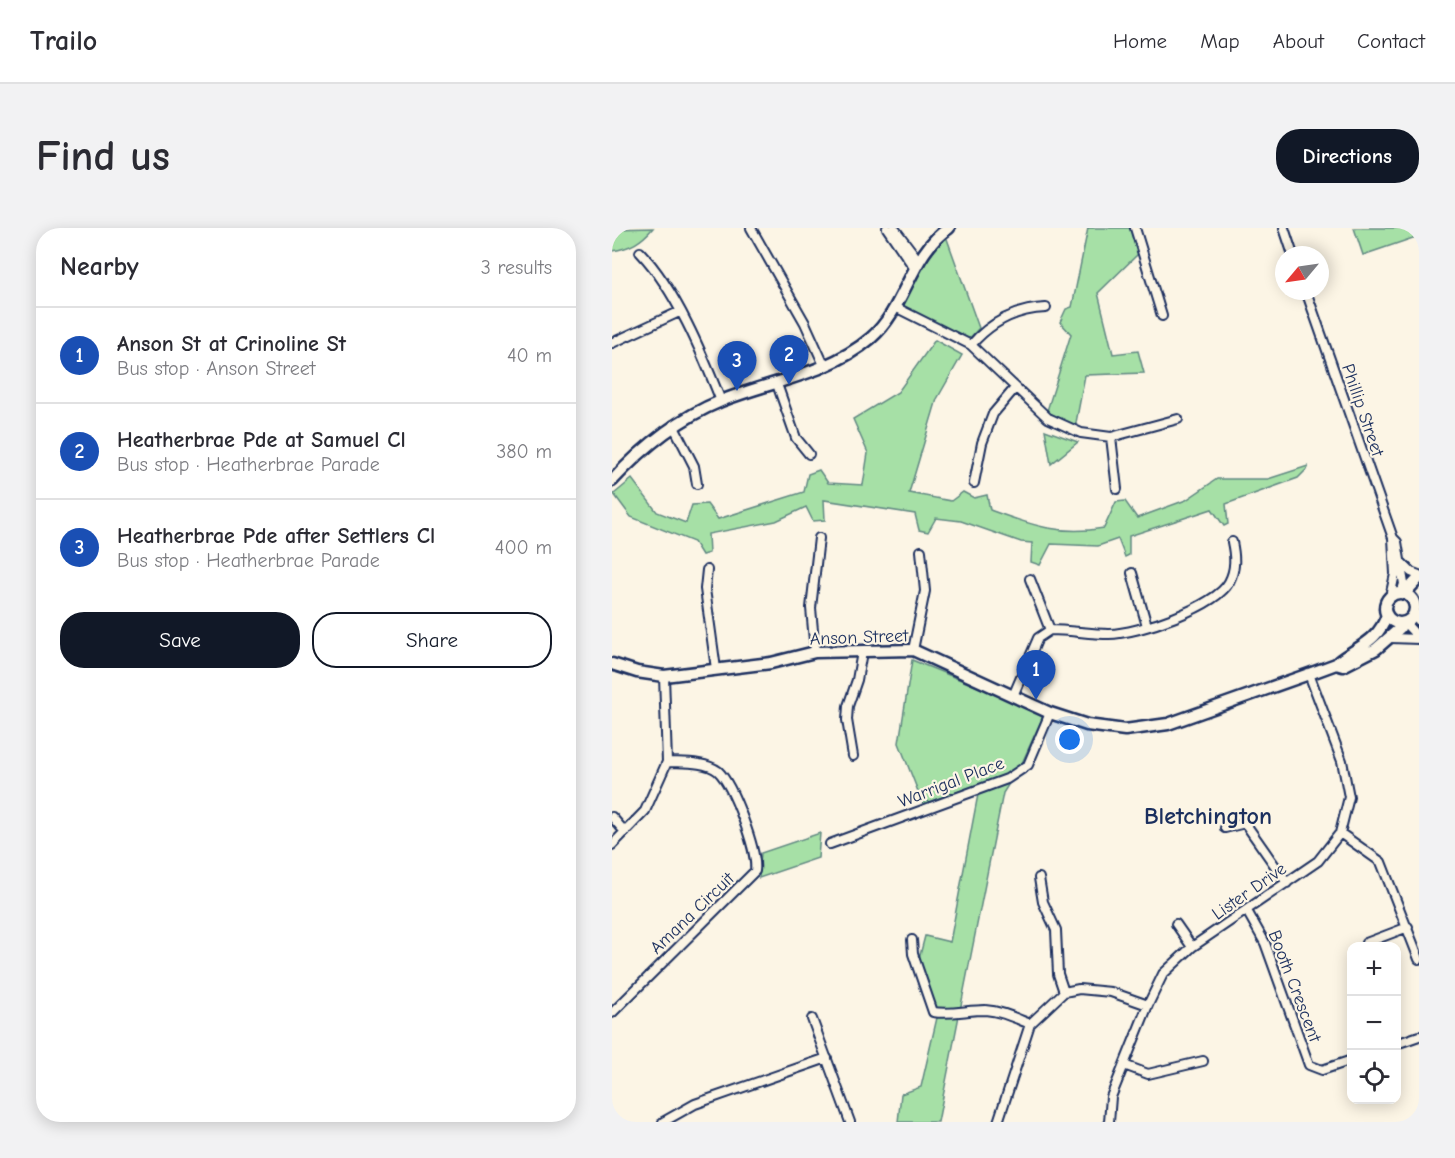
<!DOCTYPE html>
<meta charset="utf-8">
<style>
:root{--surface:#fff;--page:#f2f2f3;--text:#2b2b33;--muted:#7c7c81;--line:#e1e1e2;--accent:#111827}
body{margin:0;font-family:"Comic Neue",sans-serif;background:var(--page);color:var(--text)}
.controls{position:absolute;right:18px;bottom:18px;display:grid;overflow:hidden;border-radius:12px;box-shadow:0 3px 15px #0003}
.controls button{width:54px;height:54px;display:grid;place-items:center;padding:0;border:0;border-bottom:2px solid var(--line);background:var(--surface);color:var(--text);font:30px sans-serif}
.compass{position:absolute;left:663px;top:18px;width:54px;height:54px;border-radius:50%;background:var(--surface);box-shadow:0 3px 15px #0003;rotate:241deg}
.you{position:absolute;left:458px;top:512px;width:21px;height:21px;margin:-15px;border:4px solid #fff;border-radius:50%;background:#1a73e8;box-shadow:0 0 0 9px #1a73e833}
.badge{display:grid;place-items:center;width:39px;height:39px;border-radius:50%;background:var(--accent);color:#fff;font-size:20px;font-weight:700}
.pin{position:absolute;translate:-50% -50px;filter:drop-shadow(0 2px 3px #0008)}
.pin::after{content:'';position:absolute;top:32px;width:21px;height:18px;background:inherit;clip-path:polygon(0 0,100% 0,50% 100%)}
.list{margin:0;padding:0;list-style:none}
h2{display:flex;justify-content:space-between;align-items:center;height:78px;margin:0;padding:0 24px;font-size:26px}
h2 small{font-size:20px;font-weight:400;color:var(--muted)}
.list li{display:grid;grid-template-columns:39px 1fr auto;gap:18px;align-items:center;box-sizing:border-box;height:96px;padding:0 24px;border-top:2px solid var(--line)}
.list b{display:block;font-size:22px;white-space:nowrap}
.list p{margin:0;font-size:20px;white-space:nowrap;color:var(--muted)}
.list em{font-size:20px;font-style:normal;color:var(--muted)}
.actions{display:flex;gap:12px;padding:18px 24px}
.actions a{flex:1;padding:14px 0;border:2px solid var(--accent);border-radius:24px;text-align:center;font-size:21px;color:var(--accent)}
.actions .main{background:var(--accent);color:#fff}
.icon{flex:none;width:33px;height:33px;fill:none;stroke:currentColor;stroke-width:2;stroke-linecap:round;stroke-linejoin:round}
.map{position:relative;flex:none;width:807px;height:894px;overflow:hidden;border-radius:24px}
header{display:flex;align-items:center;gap:36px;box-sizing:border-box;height:84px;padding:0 30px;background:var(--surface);border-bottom:2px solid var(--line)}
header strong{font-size:28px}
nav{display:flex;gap:33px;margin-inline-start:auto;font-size:21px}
.intro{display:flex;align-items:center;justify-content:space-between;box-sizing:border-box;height:144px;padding:0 36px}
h1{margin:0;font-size:42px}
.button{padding:15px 27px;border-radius:24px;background:var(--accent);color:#fff;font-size:21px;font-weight:700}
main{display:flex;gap:36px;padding:0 36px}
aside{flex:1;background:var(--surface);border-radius:24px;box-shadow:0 3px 15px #0003}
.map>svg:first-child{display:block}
.green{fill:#a6e0a6;stroke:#608882;stroke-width:1.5}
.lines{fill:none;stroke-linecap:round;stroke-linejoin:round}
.street-casing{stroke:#1b2f5e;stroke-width:12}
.secondary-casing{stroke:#1b2f5e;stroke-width:15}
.street{stroke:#fcf5e5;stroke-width:8}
.secondary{stroke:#fcf5e5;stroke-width:10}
.labels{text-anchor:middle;stroke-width:4.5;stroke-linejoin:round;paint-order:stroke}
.street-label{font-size:18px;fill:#1b2f5e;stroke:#fcf5e5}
.district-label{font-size:24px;font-weight:bold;fill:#1b2f5e;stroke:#fcf5e5}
</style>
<header>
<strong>Trailo</strong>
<nav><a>Home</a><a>Map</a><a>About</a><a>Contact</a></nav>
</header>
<div class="intro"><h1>Find us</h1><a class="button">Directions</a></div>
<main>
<aside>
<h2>Nearby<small>3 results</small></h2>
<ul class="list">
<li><span class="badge" style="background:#1a4fb4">1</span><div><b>Anson St at Crinoline St</b><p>Bus stop · Anson Street</p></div><em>40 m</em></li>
<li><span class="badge" style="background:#1a4fb4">2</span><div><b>Heatherbrae Pde at Samuel Cl</b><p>Bus stop · Heatherbrae Parade</p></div><em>380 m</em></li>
<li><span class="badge" style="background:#1a4fb4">3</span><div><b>Heatherbrae Pde after Settlers Cl</b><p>Bus stop · Heatherbrae Parade</p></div><em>400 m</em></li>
</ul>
<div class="actions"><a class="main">Save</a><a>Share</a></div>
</aside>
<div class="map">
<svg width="807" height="894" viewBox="0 0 807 894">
<rect width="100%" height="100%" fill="#fcf5e5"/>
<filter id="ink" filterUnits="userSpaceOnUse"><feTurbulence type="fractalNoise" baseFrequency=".0167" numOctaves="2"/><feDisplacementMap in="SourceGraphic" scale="12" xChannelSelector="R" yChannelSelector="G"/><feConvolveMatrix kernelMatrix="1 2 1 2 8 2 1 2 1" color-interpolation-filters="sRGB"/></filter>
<g filter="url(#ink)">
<path class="green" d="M41 0C29 14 19 20 0 23V1Z
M476 0H518L526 26 486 65 501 126 526 123 532 145 473 147 463 200 434 186 459 106 448 94 454 81 460 79Z
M742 0H807V8L751 27Z
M334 8 367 100 356 112 291 78 309 40Z
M323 112 350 127 325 171 297 265 339 273 351 264 362 270 375 267 378 282C419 297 448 308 492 300L504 274 513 273 525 290 574 272 605 251H656L696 238V240L686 250 614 276 616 296 612 298 600 281 517 308V327L513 329 506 311 486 318 439 316 428 337 419 334 420 315 409 314 349 293 324 290 316 304 307 302 303 286 212 272 213 292 201 293 194 279 164 293 96 306 97 325 90 327 82 314 19 289 2 266 20 251 45 284 74 295 80 277 95 276 106 291 192 264 196 246 207 242 216 255 251 257 256 225 241 191 286 164Z
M433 202 466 214 439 236Z
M300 432 432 486 410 535 391 565 326 894H286L289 866 309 859 327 781 322 778 307 731 313 708 338 714 368 556 311 576 287 515Z
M208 605 206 630 147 650 149 625Z"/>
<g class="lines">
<defs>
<path id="street" d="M139 0 193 95 212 137
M275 0 303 41
M282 0 307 33
M523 0 550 88
M672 0 681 27
M28 24C64 62 90 125 109 173
M694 63 781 310 785 314 792 356 789 365
M285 80 359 117 436 190 469 205 499 209 566 191
M0 115 67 84
M359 117C378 95 404 81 434 80
M165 156 184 210 197 226
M61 197 82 238 85 256
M499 209 505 261
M362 255 370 215 381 186 403 160
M790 335 799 344 807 347
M95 342 93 361 104 441
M520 345 535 398
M418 351 438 402
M778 369 783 346 781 310
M802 386 807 393
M792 394 807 410
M779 410 807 411
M301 422 313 363 309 323
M203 424 199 380 207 310
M401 468 426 410 438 402C458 402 477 406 497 406 525 406 604 379 617 354 624 341 623 328 620 314
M241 528 235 492 236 478 245 452 250 424
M0 589 13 604
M613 600 633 595 675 655
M728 605 769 634 807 731
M218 616 395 551 416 537 438 485
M0 617 33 583 55 534 52 448
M427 650 431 674 444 702 446 746 452 764
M635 683 653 715 697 837 710 842 740 832
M564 696 580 719
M300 712 301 726 321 784C339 787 355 782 373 782 389 783 403 790 418 796
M754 715 796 699
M0 785 143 643C146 624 121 557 106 543 93 533 70 535 55 534
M200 791 238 894
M784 816 807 808
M512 837 536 846 591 833
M51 894 83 876 215 830
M386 894 418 796 452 764 467 761 499 764 536 777
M497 894 499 869 536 777 551 746 580 719 706 633 728 605 737 569 730 533 697 446"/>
<path id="secondary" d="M0 253C31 219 67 190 109 173 159 153 217 146 259 110 294 80 298 25 337 0
M773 380a15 15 0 1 1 30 0a15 15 0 1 1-30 0Z
M792 366 807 350
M726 434C746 418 766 414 775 387
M0 436 25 444 52 448 159 435 203 424 301 422 438 485 475 497 513 502 556 496 697 446 724 436 731 438 764 421 788 400 789 395"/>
</defs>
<use href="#street" class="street-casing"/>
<use href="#secondary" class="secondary-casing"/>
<use href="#street" class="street"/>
<use href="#secondary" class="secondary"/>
</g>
</g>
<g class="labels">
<g class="street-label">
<text transform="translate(751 182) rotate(71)" y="6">Phillip Street</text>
<text transform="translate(247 409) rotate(-2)" y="6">Anson Street</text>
<text transform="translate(339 554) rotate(-21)" y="6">Warrigal Place</text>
<text transform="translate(637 663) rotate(-35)" y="6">Lister Drive</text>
<text transform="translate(80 685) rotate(-44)" y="6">Amana Circuit</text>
<text transform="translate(683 758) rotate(69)" y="6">Booth Crescent</text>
</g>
<g class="district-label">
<text x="596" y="596">Bletchington</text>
</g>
</g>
</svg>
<div class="controls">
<button>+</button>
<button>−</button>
<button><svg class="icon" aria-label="locate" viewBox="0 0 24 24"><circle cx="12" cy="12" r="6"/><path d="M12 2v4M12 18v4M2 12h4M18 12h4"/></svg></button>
</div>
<svg class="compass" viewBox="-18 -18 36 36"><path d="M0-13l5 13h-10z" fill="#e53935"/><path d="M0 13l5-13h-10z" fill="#7c7c81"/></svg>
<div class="you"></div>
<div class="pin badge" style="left:424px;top:472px;background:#1a4fb4">1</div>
<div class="pin badge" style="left:177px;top:157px;background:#1a4fb4">2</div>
<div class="pin badge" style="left:125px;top:163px;background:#1a4fb4">3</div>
</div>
</main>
